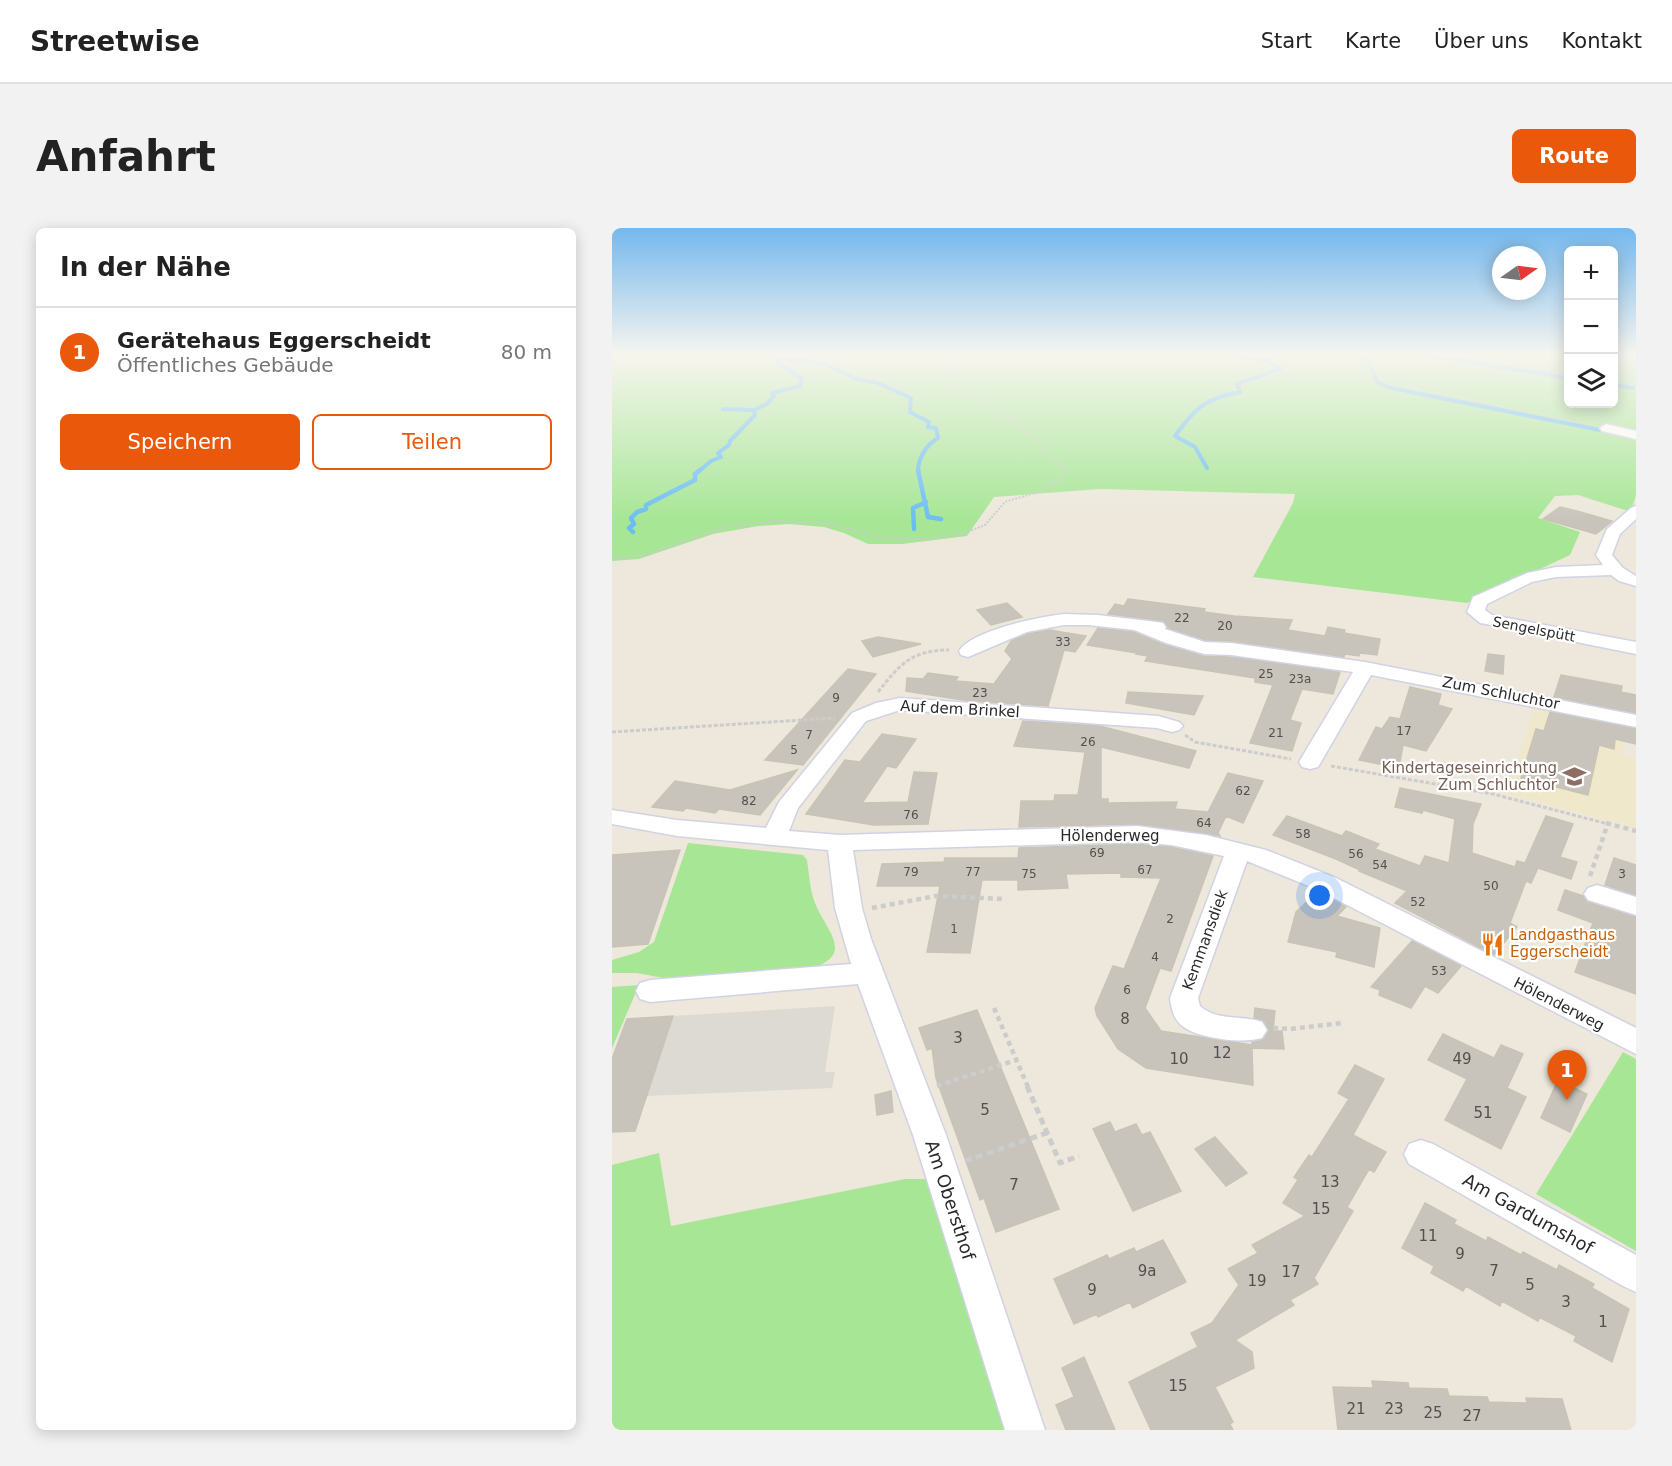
<!DOCTYPE html>
<html lang="de">
<meta charset="utf-8">
<style>
:root{--surface:#fff;--page:#f2f2f2;--text:#222;--muted:#767676;--line:#e0e0e0;--accent:#ea580c}
body{margin:0;font-family:"DejaVu Sans",sans-serif;background:var(--page);color:var(--text)}
.controls{position:absolute;right:18px;top:18px;display:grid;overflow:hidden;border-radius:9px;box-shadow:0 3px 15px #0003}
.controls button{width:54px;height:54px;display:grid;place-items:center;padding:0;border:0;border-bottom:2px solid var(--line);background:var(--surface);color:var(--text);font:30px sans-serif}
.compass{position:absolute;left:880px;top:18px;width:54px;height:54px;border-radius:50%;background:var(--surface);box-shadow:0 3px 15px #0003;rotate:76deg}
.you{position:absolute;left:708px;top:668px;width:21px;height:21px;margin:-15px;border:4px solid #fff;border-radius:50%;background:#1a73e8;box-shadow:0 0 0 9px #1a73e833}
.badge{display:grid;place-items:center;width:39px;height:39px;border-radius:50%;background:var(--accent);color:#fff;font-size:20px;font-weight:700}
.pin{position:absolute;translate:-50% -50px;filter:drop-shadow(0 2px 3px #0008)}
.pin::after{content:'';position:absolute;top:32px;width:21px;height:18px;background:inherit;clip-path:polygon(0 0,100% 0,50% 100%)}
.list{margin:0;padding:0;list-style:none}
h2{display:flex;justify-content:space-between;align-items:center;height:78px;margin:0;padding:0 24px;font-size:26px}
h2 small{font-size:20px;font-weight:400;color:var(--muted)}
.list li{display:grid;grid-template-columns:39px 1fr auto;gap:18px;align-items:center;box-sizing:border-box;height:90px;padding:0 24px;border-top:2px solid var(--line)}
.list b{display:block;font-size:22px;white-space:nowrap}
.list p{margin:0;font-size:20px;white-space:nowrap;color:var(--muted)}
.list em{font-size:20px;font-style:normal;color:var(--muted)}
.actions{display:flex;gap:12px;padding:18px 24px}
.actions a{flex:1;padding:14px 0;border:2px solid var(--accent);border-radius:9px;text-align:center;font-size:21px;color:var(--accent)}
.actions .main{background:var(--accent);color:#fff}
.icon{flex:none;width:33px;height:33px;fill:none;stroke:currentColor;stroke-width:2;stroke-linecap:round;stroke-linejoin:round}
.map{position:relative;flex:none;width:1024px;height:1202px;overflow:hidden;border-radius:9px}
header{display:flex;align-items:center;gap:36px;box-sizing:border-box;height:84px;padding:0 30px;background:var(--surface);border-bottom:2px solid var(--line)}
header strong{font-size:28px}
nav{display:flex;gap:33px;margin-inline-start:auto;font-size:21px}
.intro{display:flex;align-items:center;justify-content:space-between;box-sizing:border-box;height:144px;padding:0 36px}
h1{margin:0;font-size:42px}
.button{padding:15px 27px;border-radius:9px;background:var(--accent);color:#fff;font-size:21px;font-weight:700}
main{display:flex;gap:36px;padding:0 36px}
aside{flex:1;background:var(--surface);border-radius:9px;box-shadow:0 3px 15px #0003}
.map>svg:first-child{display:block}
.education{fill:#efe8ca}
.green{fill:#a6e695}
.plaza{fill:#dddad3}
.lines{fill:none;stroke-linecap:round;stroke-linejoin:round}
.stream-far1{stroke:#6abdf4;stroke-width:4}
.stream{stroke:#6abdf4;stroke-width:4.5}
.building{fill:#c8c4bb;stroke:#c8c4b5;stroke-width:1.5}
.minor-casing{stroke:#d1d2e4;stroke-width:3}
.path-far3{stroke:#ccc;stroke-width:2;stroke-dasharray:2 1.5;stroke-linecap:butt}
.path-far2{stroke:#ccc;stroke-width:3;stroke-dasharray:4 2;stroke-linecap:butt}
.path-far1{stroke:#ccc;stroke-width:4.5;stroke-dasharray:5 4;stroke-linecap:butt}
.path{stroke:#ccc;stroke-width:5;stroke-dasharray:7 4.5;stroke-linecap:butt}
.minor{fill:#fff;fill-rule:evenodd}
.labels{text-anchor:middle;stroke-width:4.5;stroke-linejoin:round;paint-order:stroke}
.number-label{font-size:12px;fill:#52504e}
.far-street-label{font-size:14px;fill:#2a2a2a;stroke:#fff}
.street-label{font-size:15px;fill:#2a2a2a;stroke:#fff}
.education-label{font-size:15px;fill:#785e54;stroke:#fff;text-anchor:end}
.food-label{font-size:15px;fill:#c56008;stroke:#fff;text-anchor:start}
.near-number-label{font-size:15px;fill:#52504e}
.near-street-label{font-size:18px;fill:#2a2a2a;stroke:#fff}
</style>
<header>
<strong>Streetwise</strong>
<nav><a>Start</a><a>Karte</a><a>Über uns</a><a>Kontakt</a></nav>
</header>
<div class="intro"><h1>Anfahrt</h1><a class="button">Route</a></div>
<main>
<aside>
<h2>In der Nähe<small></small></h2>
<ul class="list">
<li><span class="badge">1</span><div><b>Gerätehaus Eggerscheidt</b><p>Öffentliches Gebäude</p></div><em>80 m</em></li>
</ul>
<div class="actions"><a class="main">Speichern</a><a>Teilen</a></div>
</aside>
<div class="map">
<svg width="1024" height="1202" viewBox="0 0 1024 1202">
<rect width="100%" height="100%" fill="#ede8db"/>
<path class="education" d="M923 477 1014 497 1009 528 1024 531V600L896 566Z"/>
<path class="green" d="M0 126H956L957 176H1002V126H1024V267L1019 284 966 267 943 268 926 290 968 304 958 327 855 375 641 349 681 275 683 266 488 261 382 269 355 308 290 316H256L232 305 212 299 177 296 146 298 101 306 27 331 0 333Z
M76 615 191 627 195 632C197 646 198 662 203 675 214 703 245 727 197 741L67 753 25 745H0V732L27 724 42 714Z
M27 757 0 820V759Z
M1011 824 1024 831V1023L924 966Z
M47 925 59 998 293 951H318L398 1202H0V937Z"/>
<path class="plaza" d="M223 778 213 844H223L220 860 34 868 61 788Z"/>
<g class="lines">
<path class="stream-far1" d="M753 126 765 154 779 160 998 204
M808 126 957 150
M164 129 213 136 244 151 266 155 299 170 298 184 317 194 316 199 324 200 326 210C314 217 306 230 306 244
M1002 157 1021 160
M111 181 142 182
M595 240 583 219 563 208C583 180 594 170 628 164L625 156 668 141 652 132 619 126
M86 244 99 233 109 229 106 225 117 217 118 213 143 187 142 182 155 176 162 168 160 165 188 158 190 150 167 136 162 126"/>
<path class="stream" d="M306 242 316 289 329 291
M302 301 301 280 314 274
M21 304 17 300 22 296 19 290 25 284 34 281V277L83 252V246L88 242"/>
</g>
<path class="building" d="M948 279 965 283 1000 293 984 306 931 291Z
M516 371 593 381 592 384 622 388 680 392 676 402 713 408 716 399 733 402 732 405 768 411 765 427 748 425 747 428 733 426 732 429 619 413 593 412 556 400 551 393 496 386 503 376 512 378Z
M395 375 410 389 379 397 365 382Z
M486 400 521 404 553 417 591 428 619 429 728 444 721 466 690 461 678 492 689 495 680 523 638 515 661 457 643 454V450L533 433 536 428 524 426 525 425 475 417Z
M437 402 474 408 463 424 452 422 436 478 351 472 294 463 295 450 311 451 316 445 346 449 343 453 382 456 400 431 393 423 399 413 416 406Z
M266 409 309 416 261 429 250 413Z
M876 426 892 428 891 446 873 443Z
M236 441 264 446 191 537 153 532Z
M949 447 1010 458 1009 464 1024 467V485L942 469Z
M798 459 829 466 826 477 840 481 814 523 791 517 787 540 747 532 764 499 770 501 778 489 788 491Z
M516 464 591 468 582 487 514 475Z
M938 484 1024 501V516L1003 511 1002 521 987 517 976 567 909 550 924 501 932 503Z
M411 493 488 498 584 523 577 540 489 519V571H496V575L565 574 563 581 596 584 616 545 651 553 631 595 614 588 606 605 608 608 525 596 407 599 409 573H442L443 567H466L473 524 402 518Z
M270 506 304 511 284 540 275 538 250 575 296 574 302 544 325 545 316 596 262 597 194 586 233 532 248 534Z
M185 542 148 587 107 581 103 585 74 580 71 583 40 579 63 553 118 562Z
M788 560 869 576 861 596 860 625 903 639 905 633 913 635 934 588 961 596 948 629 965 634 959 651 926 640 919 655 914 653 898 695 905 699 882 727 783 675 795 663 747 643 748 642 724 631 661 607 675 588 730 608 734 603 767 616 763 621 808 638 813 628 837 635 843 591 811 582 810 585 783 579Z
M525 616 559 619 601 628 559 743 548 740 533 780 549 803 640 817V814L652 811 657 803 652 793 642 790 643 780 663 783 661 803H670L672 821 640 820 641 857 534 840 506 821 485 788 483 780 501 738 512 741 549 650 509 649V645L454 646 456 660 406 662V652H370L358 725 315 724 328 658H265L270 636 332 634 333 630H406L407 620Z
M68 622 36 716 0 719V627Z
M1002 630 1024 637V667L993 657Z
M953 662 971 668 975 674 1024 689V766L963 744 981 695 946 682Z
M706 664 734 679 725 688 768 700 762 739 724 729 725 724 676 714 684 684Z
M800 713 849 738 826 765 813 758 799 780 767 767 768 762 759 759Z
M365 782 447 981 384 1004 372 970 368 972 324 850 320 820 315 822 307 800Z
M61 788 23 903 0 904V831L15 791Z
M831 806 882 830 889 817 911 826 895 860 914 869 889 921 833 892 855 851 816 832Z
M743 837 772 851 741 907 774 924 762 944 757 941 735 979 741 983 702 1050 706 1056 678 1072 682 1077 623 1112 640 1124 642 1140 603 1159 621 1194 618 1196 621 1202H539L517 1154 586 1119 579 1105 600 1095 627 1057 616 1041 646 1025 640 1017 693 988 671 975 686 952 682 949 697 927 700 929 737 871 726 865Z
M946 852 975 866 958 904 929 890Z
M279 863 281 884 265 887 263 867Z
M498 894 503 904 524 896 530 907 538 904 569 963 521 983 481 901Z
M603 909 635 945 614 958 583 921Z
M813 975 844 992 842 996 874 1013 876 1009 909 1027 911 1024 945 1042 947 1037 982 1056 980 1060 1017 1081 1000 1134 962 1113 964 1108 927 1089 926 1093 890 1073 888 1078 854 1058 851 1063 819 1045 822 1038 790 1020Z
M551 1012 574 1054 521 1080 518 1074 486 1089 485 1086 462 1096 442 1051 495 1027 497 1031 522 1020 524 1024Z
M472 1129 503 1202H454L444 1177 462 1169 450 1140Z
M760 1153 796 1155 797 1160 835 1161 837 1168 875 1169 877 1174 915 1175 914 1170 950 1171 959 1202H726L721 1159 761 1160Z"/>
<g class="lines">
<defs>
<path id="minor" d="M994 196 1024 203V211L990 203 988 200Z
M1024 278V291L1008 306 1000 327 1011 340 1024 348V358L1007 353 999 347 944 349 920 354 875 376 873 382 880 387 1024 414V426L874 396 868 395 855 384 861 369 915 345 944 339 991 337 984 327 995 301 1019 280Z
M452 386 486 387 545 394 551 395 554 399 553 401 593 414 619 415 753 434 1024 487V499L759 447 709 534 706 539 698 541 690 539 687 534 741 444 619 427 592 426 554 415 522 402 476 397H452L415 404 356 429 349 427 347 423C361 402 427 389 452 386Z
M288 470 546 488 567 494 571 498 567 502 560 504 545 500 288 482 254 493 186 580 177 603 228 607 525 598 594 607 654 622 722 649 1024 800V826L704 661 635 633 586 770 588 778C604 793 630 787 650 794L655 802 650 810C632 816 583 811 568 796 561 789 559 779 558 770L612 628 559 617 525 614 241 622 250 680 259 711 334 907 433 1202H393L301 907 246 756 38 774 28 771 24 763 28 755 38 752 239 736 223 680 216 622 65 608 0 596V582L65 592 154 600 167 574 240 485 264 475Z
M985 657 1024 669V687L976 672 972 666 976 660Z
M809 912 821 916 1024 1027V1064L1011 1058 797 936 792 926 797 916Z"/>
</defs>
<use href="#minor" class="minor-casing"/>
<path class="path-far3" d="M773 126 797 159 980 197
M286 137 335 134
M0 331 39 325 110 300 161 293 215 295 262 308 283 311H312L353 305 373 297 393 274 429 263 450 250 453 241C442 232 433 222 423 212 400 188 362 169 334 151L333 139 348 126"/>
<path class="path-far2" d="M266 464C288 436 300 422 337 422
M0 504 223 490
M573 507 583 514 679 531
M719 538 881 566 1000 597"/>
<path class="path-far1" d="M994 595 1024 603
M978 648 996 595
M260 680 324 668 393 671
M382 780 416 859
M661 800 678 801 731 795
M325 858 404 832"/>
<path class="path" d="M415 858 448 935 467 928
M353 933 435 905"/>
<use href="#minor" class="minor"/>
</g>
<linearGradient id="sky" x2="0" y2="1"><stop stop-color="#75b8ed"/><stop offset="0.43" stop-color="#f7f5ef"/><stop offset="1" stop-color="#f7f5ef" stop-opacity="0"/></linearGradient>
<rect width="1024" height="294" fill="url(#sky)"/>
<defs>
<symbol id="school-bare" viewBox="-9 -9 18 18"><path d="M0-5L7-2L0 1L-7-2ZM-4 1L0 2.5L4 1V4Q0 6-4 4Z" fill="#8d6e63" stroke="#fff" stroke-width="2.5" paint-order="stroke"/></symbol>
<symbol id="restaurant-bare" viewBox="-9 -9 18 18"><path d="M-5-6h1v4h1v-4h1v4h1v-4h1v5L-1.5 .5V6h-2V.5L-5-1ZM5-6V6H3V1.5H1.5Q1.5-4 5-6Z" fill="#e8710a" stroke="#fff" stroke-width="2.5" paint-order="stroke"/></symbol>
</defs>
<g fill-rule="evenodd">
<use href="#school-bare" x="946" y="532" width="33" height="33"/>
<use href="#restaurant-bare" x="864" y="700" width="33" height="33"/>
</g>
<g class="labels">
<g class="number-label">
<text x="570" y="394">22</text>
<text x="613" y="402">20</text>
<text x="451" y="418">33</text>
<text x="654" y="450">25</text>
<text x="688" y="455">23a</text>
<text x="368" y="469">23</text>
<text x="224" y="474">9</text>
<text x="792" y="507">17</text>
<text x="664" y="509">21</text>
<text x="197" y="511">7</text>
<text x="476" y="518">26</text>
<text x="182" y="526">5</text>
<text x="631" y="567">62</text>
<text x="137" y="577">82</text>
<text x="299" y="591">76</text>
<text x="592" y="599">64</text>
<text x="691" y="610">58</text>
<text x="485" y="629">69</text>
<text x="744" y="630">56</text>
<text x="768" y="641">54</text>
<text x="533" y="646">67</text>
<text x="299" y="648">79</text>
<text x="361" y="648">77</text>
<text x="417" y="650">75</text>
<text x="1010" y="650">3</text>
<text x="879" y="662">50</text>
<text x="806" y="678">52</text>
<text x="558" y="695">2</text>
<text x="342" y="705">1</text>
<text x="543" y="733">4</text>
<text x="827" y="747">53</text>
<text x="515" y="766">6</text>
</g>
<g class="far-street-label">
<text transform="translate(922 401) rotate(11)" y="5">Sengelspütt</text>
</g>
<g class="street-label">
<text transform="translate(889 465) rotate(11)" y="5">Zum Schluchtor</text>
<text transform="translate(348 481) rotate(3)" y="5">Auf dem Brinkel</text>
<text x="498" y="613">Hölenderweg</text>
<text transform="translate(593 712) rotate(-70)" y="5">Kemmansdiek</text>
<text transform="translate(947 776) rotate(27)" y="5">Hölenderweg</text>
</g>
<g class="education-label">
<text x="945" y="545">Kindertageseinrichtung<tspan x="945" dy="17">Zum Schluchtor</tspan></text>
</g>
<g class="food-label">
<text x="898" y="712">Landgasthaus<tspan x="898" dy="17">Eggerscheidt</tspan></text>
</g>
<g class="near-number-label">
<text x="513" y="796">8</text>
<text x="346" y="815">3</text>
<text x="610" y="830">12</text>
<text x="567" y="836">10</text>
<text x="850" y="836">49</text>
<text x="373" y="887">5</text>
<text x="871" y="890">51</text>
<text x="718" y="959">13</text>
<text x="402" y="962">7</text>
<text x="709" y="986">15</text>
<text x="816" y="1013">11</text>
<text x="848" y="1031">9</text>
<text x="535" y="1048">9a</text>
<text x="882" y="1048">7</text>
<text x="679" y="1049">17</text>
<text x="645" y="1058">19</text>
<text x="918" y="1062">5</text>
<text x="480" y="1067">9</text>
<text x="954" y="1079">3</text>
<text x="991" y="1099">1</text>
<text x="566" y="1163">15</text>
<text x="744" y="1186">21</text>
<text x="782" y="1186">23</text>
<text x="821" y="1190">25</text>
<text x="860" y="1193">27</text>
</g>
<g class="near-street-label">
<text transform="translate(338 972) rotate(72)" y="6">Am Obersthof</text>
<text transform="translate(916 986) rotate(29)" y="6">Am Gardumshof</text>
</g>
</g>
</svg>
<div class="controls">
<button>+</button>
<button>−</button>
<button><svg class="icon" aria-label="layers" viewBox="0 0 24 24"><path d="M12 4l9 5-9 5-9-5zM3 14l9 5 9-5"/></svg></button>
</div>
<svg class="compass" viewBox="-18 -18 36 36"><path d="M0-13l5 13h-10z" fill="#e53935"/><path d="M0 13l5-13h-10z" fill="#767676"/></svg>
<div class="you"></div>
<div class="pin badge" style="left:955px;top:872px">1</div>
</div>
</main>
